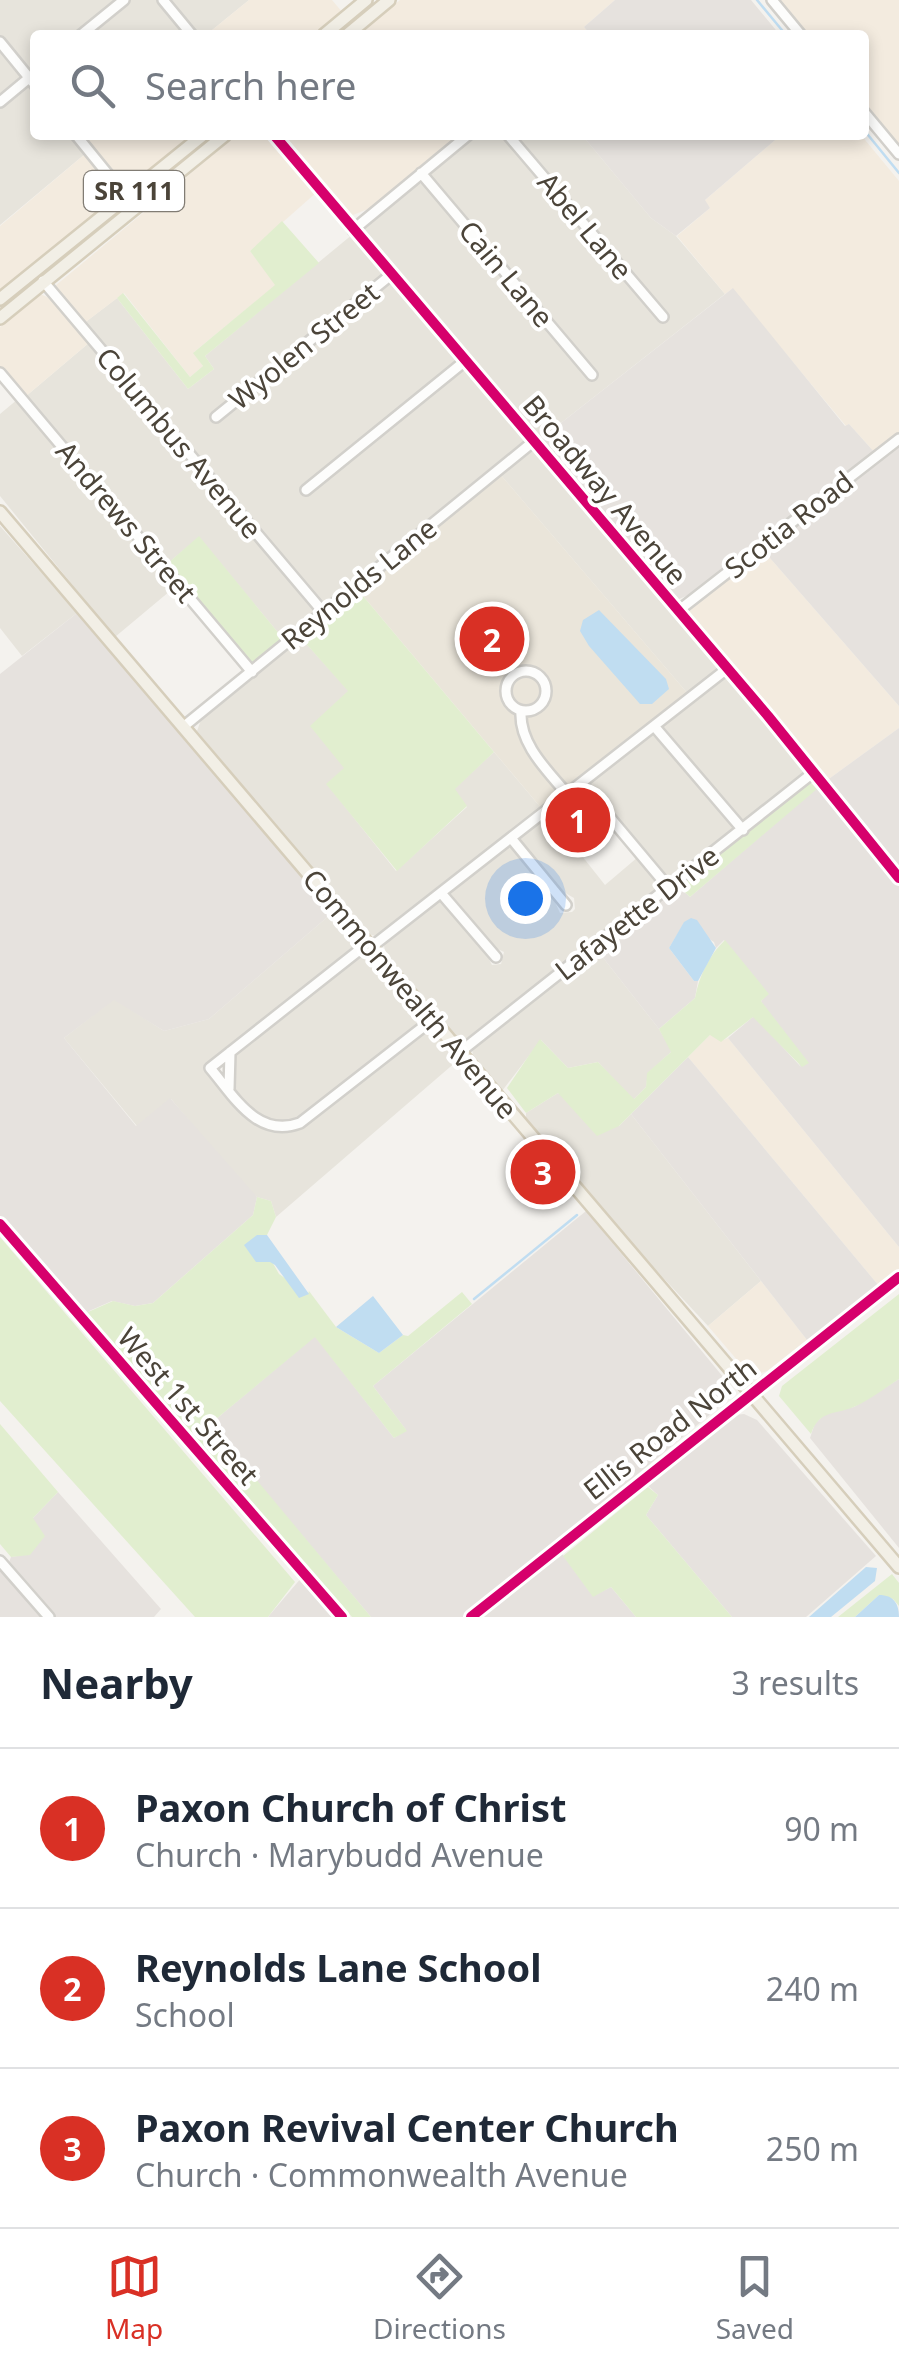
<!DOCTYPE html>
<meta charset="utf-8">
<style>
:root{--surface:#fff;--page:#f2f2f3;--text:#1f2937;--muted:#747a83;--line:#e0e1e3;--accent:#d93025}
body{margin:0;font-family:"Noto Sans",sans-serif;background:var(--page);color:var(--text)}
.you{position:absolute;left:525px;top:898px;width:35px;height:35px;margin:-25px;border:8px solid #fff;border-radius:50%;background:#1a73e8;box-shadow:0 0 0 15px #1a73e833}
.badge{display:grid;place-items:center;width:65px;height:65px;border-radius:50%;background:var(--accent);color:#fff;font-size:32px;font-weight:700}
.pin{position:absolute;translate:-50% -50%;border:5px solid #fff;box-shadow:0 2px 10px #0006}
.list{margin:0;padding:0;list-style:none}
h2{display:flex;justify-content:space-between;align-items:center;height:130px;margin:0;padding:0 40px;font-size:42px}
h2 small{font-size:32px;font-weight:400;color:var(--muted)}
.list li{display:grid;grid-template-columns:65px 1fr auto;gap:30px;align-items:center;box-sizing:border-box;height:160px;padding:0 40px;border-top:2px solid var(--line)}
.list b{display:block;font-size:38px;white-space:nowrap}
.list p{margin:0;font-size:32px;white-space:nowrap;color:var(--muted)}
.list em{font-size:32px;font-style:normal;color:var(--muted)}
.icon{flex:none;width:55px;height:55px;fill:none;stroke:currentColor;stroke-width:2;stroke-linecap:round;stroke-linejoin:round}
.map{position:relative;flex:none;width:899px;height:1617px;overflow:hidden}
.search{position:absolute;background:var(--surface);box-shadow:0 5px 15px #0003;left:30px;right:30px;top:30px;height:110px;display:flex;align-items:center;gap:25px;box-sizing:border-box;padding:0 35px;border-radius:10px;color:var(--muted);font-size:38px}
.sheet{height:610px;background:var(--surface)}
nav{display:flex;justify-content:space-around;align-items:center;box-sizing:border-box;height:140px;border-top:2px solid var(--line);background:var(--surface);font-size:28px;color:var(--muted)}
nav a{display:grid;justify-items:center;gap:5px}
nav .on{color:var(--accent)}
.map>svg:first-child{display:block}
.residential{fill:#e7e4dc}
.commercial{fill:#f3ebdf}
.industrial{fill:#e6e2de}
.education{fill:#eae5da}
.green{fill:#e1eecf}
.water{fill:#c0ddf1}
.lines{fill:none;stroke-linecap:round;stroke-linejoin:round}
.stream{stroke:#c0ddf1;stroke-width:2.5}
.minor-casing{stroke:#d2d0cb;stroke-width:14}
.major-casing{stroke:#d6cebb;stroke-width:16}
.minor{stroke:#fdfdfc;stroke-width:9}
.major{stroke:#f2efe6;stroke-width:11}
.cycleway-casing{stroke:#fff;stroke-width:16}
.cycleway{stroke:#d6006c;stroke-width:10}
.labels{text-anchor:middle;stroke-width:8;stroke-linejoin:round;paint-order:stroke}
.shield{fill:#fff;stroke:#817c74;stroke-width:2.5}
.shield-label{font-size:25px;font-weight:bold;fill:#4b4439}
.street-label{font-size:28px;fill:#4b4439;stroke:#fff}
</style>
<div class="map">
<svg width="899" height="1617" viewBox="0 0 899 1617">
<rect width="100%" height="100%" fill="#f4f2ee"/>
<path class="residential" d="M0 0H159L188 35H35V135H80L91 149 0 225Z
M169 0H249L206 35H198Z
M474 135H504L662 322 667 318 513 135H582L651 218 676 236 725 294 538 441 366 238 363 231 364 226 416 183 426 185 593 380 597 375 430 180 431 170Z
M353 234 384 270V275L393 282 457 356 456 361 302 490 303 494 462 368H467L523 435 524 441 323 606 83 324 117 298 188 389 214 369 205 356Z
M90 342 315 608V616L285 641 199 537 167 564 25 397Z
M18 399 176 586 115 637 0 496V414Z
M534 449 717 662V672L689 695 500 474Z
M0 526 77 613 22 656 0 628Z
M301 638 349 691 345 768 327 784 396 871 467 807 454 789 494 752 542 809 389 930 375 936 366 933 197 731 202 717Z
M725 675 731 678 807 768 806 774 742 823 661 728Z
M648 734 657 736 736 829 671 882 590 789 588 784Z
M548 813 605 885 638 857 662 886 660 891 463 1041 455 1036 386 954 384 946 389 938 440 900 483 948 492 965 501 964 504 952 491 946 449 895 450 891 510 844 550 891 560 913 572 912 575 909 574 898 560 890 519 843 520 835Z
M332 913 352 938 354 946 346 956 205 1068 252 1123 267 1130 281 1131 292 1130 314 1118 420 1035 432 1031 457 1061 276 1217 271 1201 257 1197 247 1190 171 1099 137 1126 64 1038 114 999 164 1031 209 1019Z
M597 950 659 1029 672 1051 648 1073 646 1087 633 1100 598 1062 568 1068 541 1040 502 1091 473 1056 472 1048Z
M362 955 371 959 418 1014 415 1029 312 1112 288 1123 274 1124 258 1117 236 1093 230 1074 237 1051Z
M558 1093 619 1126 631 1114 761 1281 708 1326 630 1242 526 1118V1113Z"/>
<path class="commercial" d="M249 0H332L343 13 316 35H206Z
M400 0H615L584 27 591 35H358Z
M776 0H899V148L864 106V35H805Z
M80 135H194L0 292V226L91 149Z
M237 135H268L317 192 250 251 276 285 194 352 203 366 190 377 124 293 83 324 55 286Z
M281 135H463L373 207 353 215 341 208Z
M781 135H861L899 181V434L875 453 849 424 846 426 732 289 725 294 677 236 710 208 704 201Z
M40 294 52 299 90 342 25 397 0 367V327Z
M763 550 899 706V728L826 781 689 613 690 608Z
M711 1034 721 1041 728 1038 899 1247V1272L879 1286 688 1057Z
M761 1281 807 1340 767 1371 758 1374 744 1368 708 1326Z"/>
<path class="industrial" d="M615 0H751L780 35H591L584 27Z
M582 135H781L705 200 710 208 676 236 651 218Z
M733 288 845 426 849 424 875 453 695 592 677 600 668 593 538 441Z
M899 444V706L763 550Z
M77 613 332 913 209 1019 164 1031 114 1000 64 1038 136 1126 170 1098 257 1197 253 1215 153 1303 135 1306 112 1301 89 1311 86 1316 0 1217V674Z
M899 728V870L826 781Z
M820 785 899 883V1247L728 1038 754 1016 801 1067 761 1001 768 994 724 940 716 948 714 942 684 923 669 948 694 981H698L695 998 659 1029 597 950 678 886 690 897Z
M688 1057 879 1286 807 1340 631 1114Z
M586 1211 724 1378 728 1395 724 1403 464 1617H371L209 1425 315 1336 394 1438 406 1430 373 1386Z
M899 1379V1548L810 1438 815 1423 829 1411 854 1407Z
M744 1414 757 1420 876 1556 806 1617H732L646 1515 658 1495 645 1483 734 1415Z
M58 1492 161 1609 154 1617H53L8 1565 11 1557 30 1554 33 1518Z
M560 1551 593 1596 611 1587 636 1617H477Z
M0 1567 16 1586 42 1617H0Z
M302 1577 337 1617H268Z"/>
<path class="education" d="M500 474 689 695 542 809 358 590Z"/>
<path class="green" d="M282 221 319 263 205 356 214 369 188 389 117 298 123 293 190 377 203 366 193 353 275 285 250 251Z
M199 536 285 641 257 664 248 661 167 564Z
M358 590 494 752 455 789 467 806 397 871 326 784 344 768 310 726 348 691 301 638Z
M805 782H810L817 789 690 897 678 886Z
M725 940 769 994 761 1001 809 1063 802 1067 753 1017 721 1042 710 1035 619 1126 597 1136 558 1093 526 1113 507 1088 540 1039 568 1068 598 1062 634 1099 646 1087 647 1073 671 1052 659 1029 695 998C699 976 709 955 725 940Z
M257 1197 271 1201 276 1217 267 1235H257L279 1274 308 1294 309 1291 336 1327 379 1353 403 1335 408 1336 462 1292 472 1304 373 1386 407 1431 394 1438 315 1337 210 1424 371 1617H352L88 1316V1312L113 1301 135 1306 153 1303 253 1215Z
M0 1237 295 1582 268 1617H195L0 1401Z
M899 1294V1379C885 1388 871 1399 856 1406 837 1415 819 1409 811 1434L779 1396 782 1386Z
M0 1424 58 1492 33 1518 45 1536 30 1555 11 1557 0 1544Z
M648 1487 658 1495 646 1515 732 1617H636L611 1587 593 1597 563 1556Z
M892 1574 899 1583V1606L893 1599 879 1595 855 1617H838Z"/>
<path class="water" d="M599 610 666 679 669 689 652 704H640L589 646 580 631 583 620Z
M691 918 697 920 716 948 698 981H694L669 948 684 922Z
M257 1235H267L309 1294 299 1298 275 1265 270 1262H256L244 1245Z
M373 1296 403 1335 379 1353 336 1327Z
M866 1567 877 1568 875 1581 831 1617H809Z
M879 1595C894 1595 899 1604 899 1617H855Z"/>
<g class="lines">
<path class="stream" d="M757 0 786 35
M864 130 899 173
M474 1299 577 1215"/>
<defs>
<path id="minor" d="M163 0 192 35
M772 0 801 35
M81 35 124 0
M0 42 35 85
M0 102 35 73
M864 112 899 154
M76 135 128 199
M274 135 768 716 899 878
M508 135 663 317
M421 173 592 375
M353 230 468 135
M43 281 324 613
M0 373 252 672
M216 417 392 274
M306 490 465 361
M678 611 899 439
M506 691a20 20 0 1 1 40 0a20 20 0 1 1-40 0Z
M521 711C519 744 547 770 567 794
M654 726 743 830
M183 727 534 441
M581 783 669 888
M511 838 566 905
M441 893 496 957
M367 944 210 1068C234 1096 257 1139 300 1123L432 1020
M370 948 728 668
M460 1052 814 772
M229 1089 230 1052
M0 1224 342 1617
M0 1561 49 1617
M471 1617 899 1277"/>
<path id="major" d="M324 35 366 0
M347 35 389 0
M0 299 203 135
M0 318 225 135
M0 512 899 1567"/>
</defs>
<use href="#minor" class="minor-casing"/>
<use href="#major" class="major-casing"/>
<use href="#minor" class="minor"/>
<use href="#major" class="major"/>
<defs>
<path id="cycleway" d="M274 135 768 716 899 878
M0 1224 342 1617
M471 1617 899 1277"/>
</defs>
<use href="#cycleway" class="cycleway-casing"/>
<use href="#cycleway" class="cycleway"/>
</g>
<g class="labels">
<rect class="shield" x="84" y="171" width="100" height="40" rx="8"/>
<g class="shield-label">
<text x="134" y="200">SR 111</text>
</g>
<g class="street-label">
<text transform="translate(585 226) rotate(50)" y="10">Abel Lane</text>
<text transform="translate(506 274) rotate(50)" y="10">Cain Lane</text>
<text transform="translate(304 346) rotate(-39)" y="10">Wyolen Street</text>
<text transform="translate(179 443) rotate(50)" y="10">Columbus Avenue</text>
<text transform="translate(605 490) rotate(50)" y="10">Broadway Avenue</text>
<text transform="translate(126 522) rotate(50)" y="10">Andrews Street</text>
<text transform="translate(789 525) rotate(-38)" y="10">Scotia Road</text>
<text transform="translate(359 584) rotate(-39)" y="10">Reynolds Lane</text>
<text transform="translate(637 913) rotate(-38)" y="10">Lafayette Drive</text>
<text transform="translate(410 994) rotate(50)" y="10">Commonwealth Avenue</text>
<text transform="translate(188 1406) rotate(49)" y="10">West 1st Street</text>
<text transform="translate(670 1429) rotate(-38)" y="10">Ellis Road North</text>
</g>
</g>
</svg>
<div class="you"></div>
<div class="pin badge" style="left:578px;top:820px">1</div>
<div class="pin badge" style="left:492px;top:639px">2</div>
<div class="pin badge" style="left:543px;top:1172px">3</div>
<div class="search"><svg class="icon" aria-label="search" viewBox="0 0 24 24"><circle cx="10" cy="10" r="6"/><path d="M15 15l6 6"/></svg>Search here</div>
</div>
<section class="sheet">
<h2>Nearby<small>3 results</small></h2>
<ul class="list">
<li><span class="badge">1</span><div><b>Paxon Church of Christ</b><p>Church · Marybudd Avenue</p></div><em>90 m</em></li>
<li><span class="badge">2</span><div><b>Reynolds Lane School</b><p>School</p></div><em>240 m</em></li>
<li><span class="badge">3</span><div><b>Paxon Revival Center Church</b><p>Church · Commonwealth Avenue</p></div><em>250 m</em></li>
</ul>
</section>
<nav>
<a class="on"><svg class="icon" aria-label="map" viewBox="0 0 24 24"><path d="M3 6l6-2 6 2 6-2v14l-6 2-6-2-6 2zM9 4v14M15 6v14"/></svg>Map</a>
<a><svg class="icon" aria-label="directions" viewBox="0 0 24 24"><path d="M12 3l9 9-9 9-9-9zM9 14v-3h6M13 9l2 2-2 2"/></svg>Directions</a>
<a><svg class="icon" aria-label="saved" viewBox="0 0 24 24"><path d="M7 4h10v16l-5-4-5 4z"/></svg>Saved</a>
</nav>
